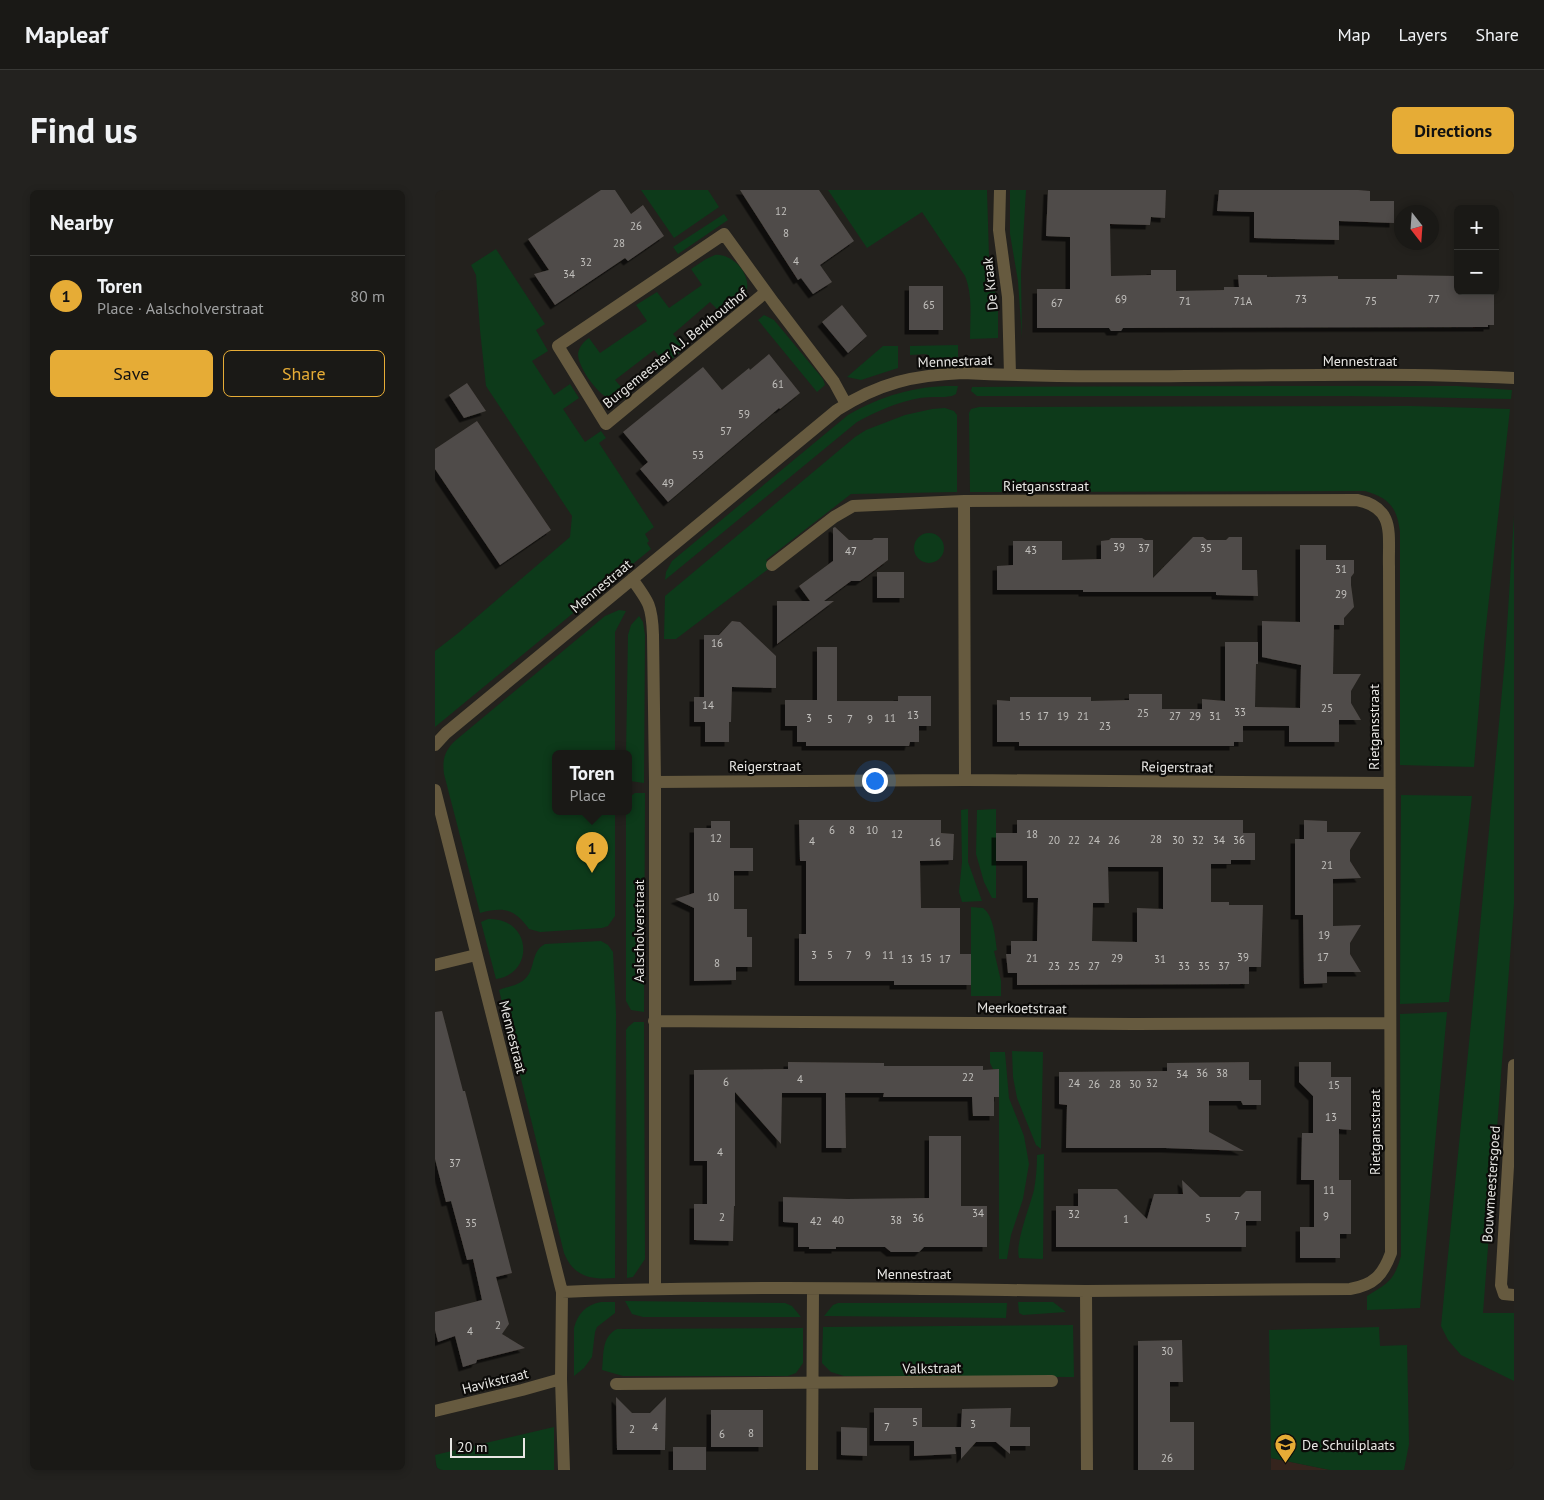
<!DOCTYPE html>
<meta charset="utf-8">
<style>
:root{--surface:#1a1916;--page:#23221f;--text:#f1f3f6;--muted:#9fa0a1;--line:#383835;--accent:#e6ac36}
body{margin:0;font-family:"PT Sans",sans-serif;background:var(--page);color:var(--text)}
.controls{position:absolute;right:15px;top:15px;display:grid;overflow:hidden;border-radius:8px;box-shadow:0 2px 8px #0003}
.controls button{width:45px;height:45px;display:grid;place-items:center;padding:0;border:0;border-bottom:1px solid var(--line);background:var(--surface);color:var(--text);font:25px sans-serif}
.compass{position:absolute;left:959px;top:15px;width:45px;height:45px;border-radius:50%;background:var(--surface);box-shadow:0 2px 8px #0003;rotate:163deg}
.scale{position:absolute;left:15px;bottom:12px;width:75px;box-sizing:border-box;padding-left:5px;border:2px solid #e8e7e4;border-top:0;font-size:14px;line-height:18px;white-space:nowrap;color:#e8e7e4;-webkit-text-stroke:4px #0c0b09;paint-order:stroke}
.you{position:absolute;left:439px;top:590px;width:18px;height:18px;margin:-12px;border:4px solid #fff;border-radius:50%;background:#1a73e8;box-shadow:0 0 0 8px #1a73e833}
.badge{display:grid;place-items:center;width:32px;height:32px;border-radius:50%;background:var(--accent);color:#111;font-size:16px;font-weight:700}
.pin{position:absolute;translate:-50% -41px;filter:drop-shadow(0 1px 2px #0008)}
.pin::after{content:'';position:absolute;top:26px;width:18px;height:15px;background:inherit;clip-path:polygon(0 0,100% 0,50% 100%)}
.popup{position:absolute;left:117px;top:560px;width:80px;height:65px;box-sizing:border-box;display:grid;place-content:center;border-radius:8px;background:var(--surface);filter:drop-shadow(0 1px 4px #0005);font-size:16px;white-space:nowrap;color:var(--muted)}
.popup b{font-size:19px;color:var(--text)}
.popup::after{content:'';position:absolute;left:50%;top:100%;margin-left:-10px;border:10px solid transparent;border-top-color:var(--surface)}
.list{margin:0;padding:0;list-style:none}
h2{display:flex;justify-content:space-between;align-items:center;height:65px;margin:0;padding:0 20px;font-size:21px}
h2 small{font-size:16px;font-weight:400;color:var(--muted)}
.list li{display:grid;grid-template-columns:32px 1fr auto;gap:15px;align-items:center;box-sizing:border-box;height:80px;padding:0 20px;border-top:1px solid var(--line)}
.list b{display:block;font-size:19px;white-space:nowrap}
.list p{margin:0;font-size:16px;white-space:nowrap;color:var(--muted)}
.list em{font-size:16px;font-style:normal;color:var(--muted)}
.actions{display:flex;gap:10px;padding:15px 20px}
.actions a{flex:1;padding:11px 0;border:1px solid var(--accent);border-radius:8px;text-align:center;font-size:18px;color:var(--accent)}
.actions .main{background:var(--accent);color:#111}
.map{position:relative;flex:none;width:1079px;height:1280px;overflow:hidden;border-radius:8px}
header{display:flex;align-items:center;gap:30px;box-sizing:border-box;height:70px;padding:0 25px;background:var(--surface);border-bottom:1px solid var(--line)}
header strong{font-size:24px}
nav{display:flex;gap:28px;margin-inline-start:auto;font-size:18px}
.intro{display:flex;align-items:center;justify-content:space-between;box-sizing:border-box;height:120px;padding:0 30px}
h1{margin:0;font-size:35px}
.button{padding:12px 22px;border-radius:8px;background:var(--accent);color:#111;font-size:18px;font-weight:700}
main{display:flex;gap:30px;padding:0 30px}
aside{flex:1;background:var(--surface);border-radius:8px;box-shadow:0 2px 8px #0003}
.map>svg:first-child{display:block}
.education{fill:#35241d}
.green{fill:#0d3a1a}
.building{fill:#504b48;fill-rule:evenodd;filter:url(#shadow)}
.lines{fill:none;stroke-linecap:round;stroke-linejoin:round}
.minor{stroke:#665a3f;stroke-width:12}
.labels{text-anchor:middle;stroke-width:4.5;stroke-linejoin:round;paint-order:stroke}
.number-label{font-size:11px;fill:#c2c0bd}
.street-label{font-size:14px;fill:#e8e7e4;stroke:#0c0b09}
.poi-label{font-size:14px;fill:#e8e7e4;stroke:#0c0b09;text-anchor:start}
</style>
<header>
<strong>Mapleaf</strong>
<nav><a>Map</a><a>Layers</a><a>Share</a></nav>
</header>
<div class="intro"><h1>Find us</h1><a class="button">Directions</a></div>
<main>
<aside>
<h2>Nearby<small></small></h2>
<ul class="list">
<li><span class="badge">1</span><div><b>Toren</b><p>Place · Aalscholverstraat</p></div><em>80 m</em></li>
</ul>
<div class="actions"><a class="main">Save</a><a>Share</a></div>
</aside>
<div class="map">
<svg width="1079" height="1280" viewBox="0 0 1079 1280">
<defs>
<filter id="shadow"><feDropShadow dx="-4.5" dy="4.5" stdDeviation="0" flood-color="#0009"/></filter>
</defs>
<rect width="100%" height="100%" fill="#23211d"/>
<path class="education" d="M836 1268 895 1280H836Z"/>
<path class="green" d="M206 0H273L284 17 239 48Z
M393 0H552L554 66 563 118V148L535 149C535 128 538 106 530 86L487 22 432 58Z
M575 0H591L586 84 587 148 583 91 575 44Z
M289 24 293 30 243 64 238 57Z
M61 59 110 134 101 140 113 161 97 171 119 205 135 194 144 208 128 219 150 252 166 241 171 248 164 253 219 337 210 344 214 351 212 353 216 359 0 537V461L22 444 135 347 137 326 51 196 45 140 41 85 36 75Z
M280 65C297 63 318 85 311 103 307 112 296 120 289 126L275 112 238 144 250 158 231 174 219 160 180 190 194 206C189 209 184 211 178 210 165 208 143 178 143 164 144 157 148 152 154 148L165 163 212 131 201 115 222 102 234 118 267 95 256 79 271 69Z
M329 125 339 130 388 189 390 195 382 202 323 130Z
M523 155V172L502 173 491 164 475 165V156Z
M448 156H463V178L426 190 412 187Z
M523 196 521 204 517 206C507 208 496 206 485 208 462 212 442 221 422 232L230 390 231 382 237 371 413 225C448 205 482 195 523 196Z
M873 196H1022L1077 200 1076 209 913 206H542L536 201 537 197Z
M976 216 1075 219 1049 454 1039 577 965 575V342C962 317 954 308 930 301L535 302 534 223 536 219 544 217Z
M510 218 519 221 522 225V302L416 304 331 370 336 377 241 449H229L230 406 420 247 431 240 470 225 497 219Z
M1079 326V714L1048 1123H1079V1191L1026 1165 1013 1150 1006 1136 1037 823 1070 469Z
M479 358a15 15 0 1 1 30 0a15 15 0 1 1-30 0Z
M184 420 191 421 180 442V564H121V622H180V726L173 736 167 738 105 742 94 739C79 718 68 717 45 723L9 584C7 569 10 560 21 550L170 426Z
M204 426 208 432 210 445 209 593 195 591 193 587V564H191L193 445 196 435Z
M200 603H210L209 822 196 820 191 811V622H193V608Z
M966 605 1037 606 1014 812 965 814Z
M533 619V672L547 711 527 712 524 702 527 672 526 620Z
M561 619V708H557L549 692 541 664 542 620Z
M536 717 548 718C559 726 560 747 562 760L559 761 566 791V806H536Z
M53 729C96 727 101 783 61 789L46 732Z
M166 751 173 755 178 762 181 824 180 1088C156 1090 139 1087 129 1063L64 800C71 797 80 796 86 792 102 783 94 762 110 754Z
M1012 822 985 1118 932 1120V1106C953 1093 959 1091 966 1066L965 824Z
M199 832H209L210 1069 198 1087 192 1088 191 840 193 837Z
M577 861 608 862 606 959 601 955 582 908 578 887Z
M555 862H570L574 908 589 946 594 974 588 1009 576 1045 572 1069H564V879H558L555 873Z
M609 964 608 1069 584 1068C580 1053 595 1016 599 1000 601 989 602 977 602 965Z
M190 1111 350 1113 357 1116 366 1127H208L197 1124Z
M166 1112H180V1123L162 1137 160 1142 157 1167 149 1178 139 1186V1138C143 1123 151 1115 166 1112Z
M583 1112H618L631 1122 588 1125 584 1123Z
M403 1113H572L571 1128 389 1126 398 1115Z
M638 1135 639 1187 409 1186 396 1182 387 1173 388 1137Z
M944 1137 945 1156 972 1155 974 1254 969 1280H895L836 1268 834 1140Z
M368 1138V1173L361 1183 353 1186H188L167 1180C169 1165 166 1147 182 1139Z
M119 1237V1280H2L0 1265Z"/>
<path class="building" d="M166 0H180L196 24 208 15 229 46 193 71 190 68 120 115 99 84 114 80 93 49Z
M305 0H384L419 51 385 75 397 92 378 104 366 88 363 90Z
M613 0H731L730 28 716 27 715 35 675 34 676 86 716 85V80H741V101L789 100V97H804L803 85H832V87L903 86V89H962V85L1023 86V101H1059V135H1053V137L688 138 686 141H676L674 138H602V99H635V47L611 46Z
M784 0H923L935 1V11H959V33L904 31V50L819 48V22L782 21Z
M474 96H508V140H474Z
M407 115 432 146 413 163 387 132Z
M334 164 365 203 345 219 344 218 233 312 205 279 213 272 188 242 268 177 287 200 314 178 315 180Z
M32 193 51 221 29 228 14 205Z
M42 231 116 340 65 375 0 279V259Z
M400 337 414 350H437L439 348H453V370L425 391H416L389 411H399L342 454V411H375L364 396 398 371V338Z
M758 347H768L772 350H791L794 347H807V380H822L823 406 781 405V402H648V400H562V376L578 375V351H627V370L666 369V351L674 350 676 348H707L710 350H718V388Z
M865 355H891V370H919V383L916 387V395L919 417 909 428V435H899L898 484H926L916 501V513L926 530H904V552H854V536H808V552H799V556H584V552H562V510L575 511V507H656V511L694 510V504H727V519H767V509L790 511V452H823V474H821L820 517 865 518 866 475 827 467V431L865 432Z
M442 382H469V408H442Z
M297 431 305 432 341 466V498L297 497 296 532H294V552H270V532H259V507H269V445H284Z
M382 457H402V511H463V506H496V536H484V552H475L474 556H371V552H362V536H350V510H382Z
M364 630H506V643L519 644 518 670 485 671 486 718H525V764H536V795H459V791H364V744H371V671H365Z
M582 630H808V643H820V670H796V674H776V712H794V715H828L826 777H814V794L582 795V783H573L571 764H576V751H602L603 708H592V671H561V643H582ZM673 677H728V719L702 718V752L657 751 658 713H674Z
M869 630 892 631V642H926L915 660V671L926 688 898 689V736L926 735 915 753V764L926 782H892V793L869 794 868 725H860V649H869Z
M276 631H295V658H318V681H299V719H312V747H317V777H301V790L259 791V718L240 709 259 703V638H276Z
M7 821 28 901H30L77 1083 61 1087 74 1134 67 1144 90 1158 42 1170 41 1173 28 1177 20 1146 3 1152 0 1140V1122L47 1110 38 1069 32 1070 16 1011 11 1012 0 969V822Z
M353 872 449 873V876H548V880L564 879V907H559V926H538L537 907H448L449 903H410L411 958H391V903H347L346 954 300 902V1016H299L298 1051 259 1050V1014H272V971H259V880L353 879Z
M814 872V890H826V915H808L806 911H774V942L809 961 730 958H631L632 915 624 914V882L732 881V873Z
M864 872H896V887H916V940L904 939V990H916V1044H905V1068H865V1037H879V990H866L867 943H878V906L864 892Z
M494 946H526V1016H552V1057H489L484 1062H456L450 1057H401V1059H374V1057H363V1033L348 1032V1007L412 1009 494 1008Z
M747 990 765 1007H805L811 1001H826V1031H811V1057H621V1016H643V999H682L712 1029 719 1004H748Z
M747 1150 748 1192H735V1232H759V1280H703V1151Z
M181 1207 197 1223H215L231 1207 230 1260H182Z
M439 1218H487V1237H526L527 1219 576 1218 575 1237H595V1256H575V1264L561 1252H541L526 1269V1257H520L521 1264 479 1266V1251H439Z
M276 1220H328V1257H276Z
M406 1237 432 1238V1266L406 1265Z
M238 1257H271V1280H238Z"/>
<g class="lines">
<path class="minor" d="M565 0 564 40 573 107 575 185
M331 102 171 234 123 156 289 44 339 113 399 192 411 214
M529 311 530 590
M337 375 399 327 418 316 529 311 922 310C961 318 953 344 954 377L956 1063C948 1085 939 1095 915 1099L651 1101
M197 389C214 412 217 416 218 445L220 592V1099
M0 555 11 543 402 220C444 193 479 185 528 183 712 192 896 179 1079 188
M220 592 530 590 954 593
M0 600 127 1102 126 1189 129 1280
M0 775 41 765
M219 831 699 834 954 833
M1079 875 1066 1095 1069 1104 1079 1105
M127 1102C301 1095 477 1099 651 1101L652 1280
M181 1194 617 1191
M0 1221 87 1200 126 1189
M377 1280 378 1099"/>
</g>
<defs>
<symbol id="school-pin" viewBox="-11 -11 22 30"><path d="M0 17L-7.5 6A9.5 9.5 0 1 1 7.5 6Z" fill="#e6ac36" stroke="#0c0b09"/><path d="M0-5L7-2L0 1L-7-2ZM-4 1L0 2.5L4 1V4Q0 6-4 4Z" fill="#111"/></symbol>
</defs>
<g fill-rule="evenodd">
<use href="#school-pin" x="838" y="1242" width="25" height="34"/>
</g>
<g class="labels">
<g class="number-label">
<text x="346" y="25">12</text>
<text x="201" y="40">26</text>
<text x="351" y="47">8</text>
<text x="184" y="57">28</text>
<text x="361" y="75">4</text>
<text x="151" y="76">32</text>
<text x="134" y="88">34</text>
<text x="686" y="113">69</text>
<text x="866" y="113">73</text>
<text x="999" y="113">77</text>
<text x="750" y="115">71</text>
<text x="808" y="115">71A</text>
<text x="936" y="115">75</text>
<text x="622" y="117">67</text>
<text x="494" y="119">65</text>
<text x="343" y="198">61</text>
<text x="309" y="228">59</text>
<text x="291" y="245">57</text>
<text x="263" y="269">53</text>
<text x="233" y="297">49</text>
<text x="684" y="361">39</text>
<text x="709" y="362">37</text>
<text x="771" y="362">35</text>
<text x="596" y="364">43</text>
<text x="416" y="365">47</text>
<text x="906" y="383">31</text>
<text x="906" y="408">29</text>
<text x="282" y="457">16</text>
<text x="273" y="519">14</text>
<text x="892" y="522">25</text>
<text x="805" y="526">33</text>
<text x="708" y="527">25</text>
<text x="478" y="529">13</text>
<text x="590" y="530">15</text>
<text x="608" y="530">17</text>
<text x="628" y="530">19</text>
<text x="648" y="530">21</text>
<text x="740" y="530">27</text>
<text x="760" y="530">29</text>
<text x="780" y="530">31</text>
<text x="374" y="532">3</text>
<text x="455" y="532">11</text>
<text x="395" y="533">5</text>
<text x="415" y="533">7</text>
<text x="435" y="533">9</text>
<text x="670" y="540">23</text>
<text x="397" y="644">6</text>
<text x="417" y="644">8</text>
<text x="437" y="644">10</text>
<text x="462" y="648">12</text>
<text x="597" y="648">18</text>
<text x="281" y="652">12</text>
<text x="721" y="653">28</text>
<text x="619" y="654">20</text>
<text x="639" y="654">22</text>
<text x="659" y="654">24</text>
<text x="679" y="654">26</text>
<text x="743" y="654">30</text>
<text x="763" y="654">32</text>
<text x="784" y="654">34</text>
<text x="804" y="654">36</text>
<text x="377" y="655">4</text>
<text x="500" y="656">16</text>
<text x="892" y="679">21</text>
<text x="278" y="711">10</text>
<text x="889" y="749">19</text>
<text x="379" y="769">3</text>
<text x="395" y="769">5</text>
<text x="414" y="769">7</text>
<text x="433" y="769">9</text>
<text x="453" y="769">11</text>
<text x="808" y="771">39</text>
<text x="888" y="771">17</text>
<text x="491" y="772">15</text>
<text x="597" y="772">21</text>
<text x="682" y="772">29</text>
<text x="472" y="773">13</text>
<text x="510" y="773">17</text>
<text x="725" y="773">31</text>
<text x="282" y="777">8</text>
<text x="619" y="780">23</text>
<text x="639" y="780">25</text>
<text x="659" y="780">27</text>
<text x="749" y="780">33</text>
<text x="769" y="780">35</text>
<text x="789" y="780">37</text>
<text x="767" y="887">36</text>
<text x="787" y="887">38</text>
<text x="747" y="888">34</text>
<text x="533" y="891">22</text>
<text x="365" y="893">4</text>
<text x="291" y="896">6</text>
<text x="639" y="897">24</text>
<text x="717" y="897">32</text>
<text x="659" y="898">26</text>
<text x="680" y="898">28</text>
<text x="700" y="898">30</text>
<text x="899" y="899">15</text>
<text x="896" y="931">13</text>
<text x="285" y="966">4</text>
<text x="20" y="977">37</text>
<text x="894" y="1004">11</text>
<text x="543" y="1027">34</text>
<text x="639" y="1028">32</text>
<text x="802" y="1030">7</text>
<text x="891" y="1030">9</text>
<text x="287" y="1031">2</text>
<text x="483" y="1032">36</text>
<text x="773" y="1032">5</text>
<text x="691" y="1033">1</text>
<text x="403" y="1034">40</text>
<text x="461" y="1034">38</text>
<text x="381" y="1035">42</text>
<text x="36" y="1037">35</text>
<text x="63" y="1139">2</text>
<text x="35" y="1145">4</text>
<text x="732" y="1165">30</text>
<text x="480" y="1236">5</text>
<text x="538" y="1238">3</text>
<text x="220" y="1241">4</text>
<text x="452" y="1241">7</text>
<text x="197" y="1243">2</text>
<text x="316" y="1247">8</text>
<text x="287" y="1248">6</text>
<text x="732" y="1272">26</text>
</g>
<g class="street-label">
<text transform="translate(555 94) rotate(-96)" y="5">De Kraak</text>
<text transform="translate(240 158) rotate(-39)" y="5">Burgemeester A.J. Berkhouthof</text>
<text transform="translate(520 171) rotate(-2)" y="5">Mennestraat</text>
<text x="925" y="176">Mennestraat</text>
<text x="611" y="301">Rietgansstraat</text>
<text transform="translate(166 396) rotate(-40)" y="5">Mennestraat</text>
<text transform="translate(939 537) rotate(-90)" y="5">Rietgansstraat</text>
<text x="330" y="581">Reigerstraat</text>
<text transform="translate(742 577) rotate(1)" y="5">Reigerstraat</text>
<text transform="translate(204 741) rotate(-90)" y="5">Aalscholverstraat</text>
<text transform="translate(587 818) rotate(1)" y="5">Meerkoetstraat</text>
<text transform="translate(78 847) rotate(76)" y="5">Mennestraat</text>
<text transform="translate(940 942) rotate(-90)" y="5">Rietgansstraat</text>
<text transform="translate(1056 994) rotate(-86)" y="5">Bouwmeestersgoed</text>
<text x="479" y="1089">Mennestraat</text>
<text transform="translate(497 1178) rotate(-1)" y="5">Valkstraat</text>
<text transform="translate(60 1191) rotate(-14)" y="5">Havikstraat</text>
</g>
<g class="poi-label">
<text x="867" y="1260">De Schuilplaats</text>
</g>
</g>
</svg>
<div class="controls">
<button>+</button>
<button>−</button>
</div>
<svg class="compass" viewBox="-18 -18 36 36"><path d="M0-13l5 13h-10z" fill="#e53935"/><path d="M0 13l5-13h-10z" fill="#9fa0a1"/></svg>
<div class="scale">20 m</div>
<div class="you"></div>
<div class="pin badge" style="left:157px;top:683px">1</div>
<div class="popup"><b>Toren</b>Place</div>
</div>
</main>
